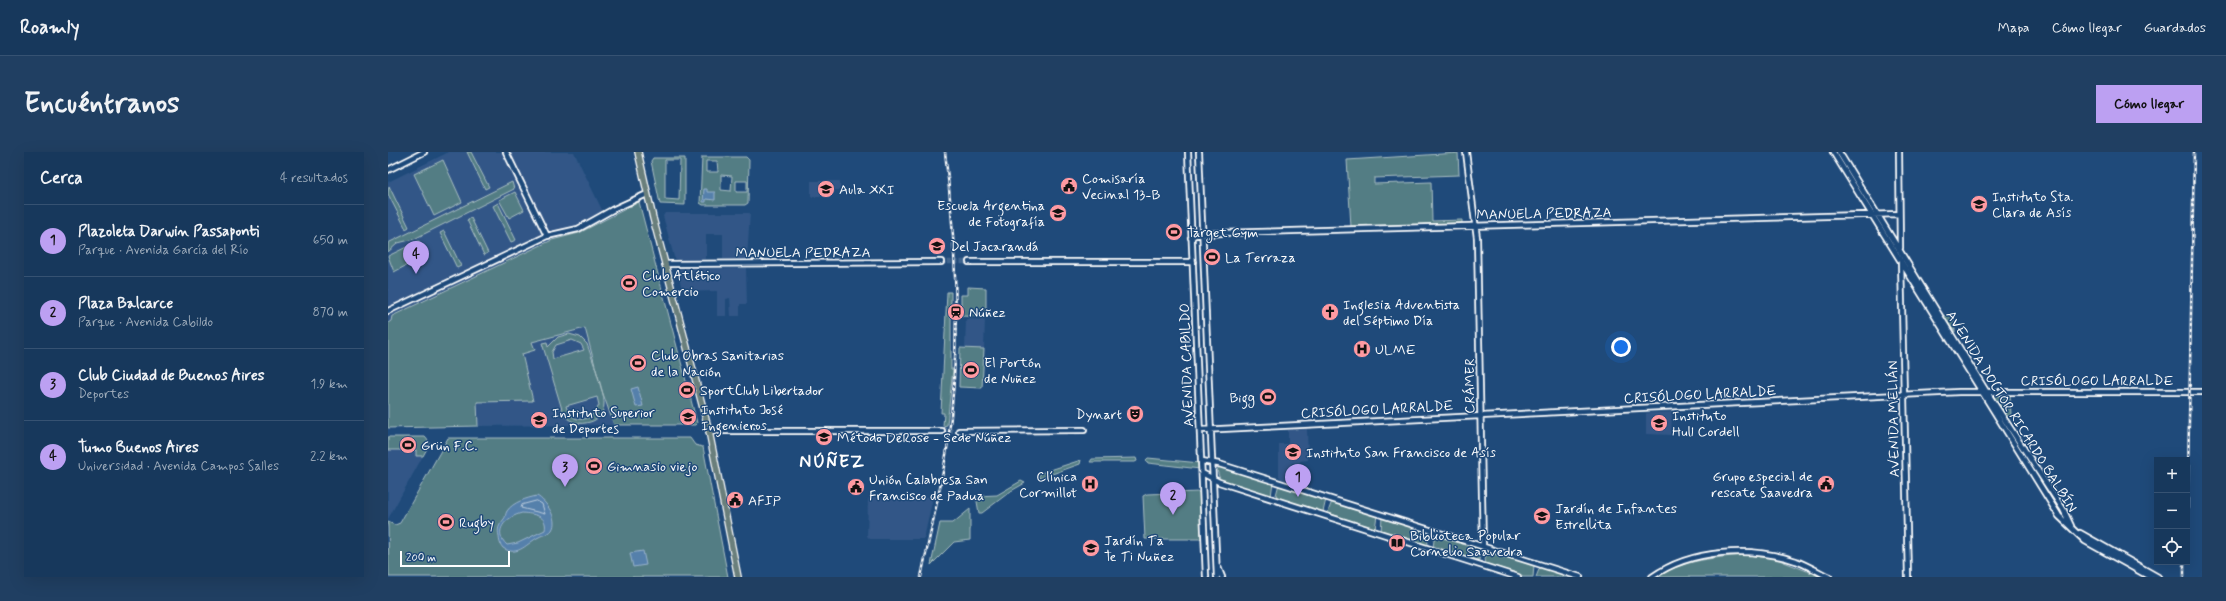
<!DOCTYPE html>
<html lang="es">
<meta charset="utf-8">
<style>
:root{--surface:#17385c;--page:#203f62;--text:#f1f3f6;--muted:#9eacbb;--line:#365272;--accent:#bca0f2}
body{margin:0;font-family:Mynerve,sans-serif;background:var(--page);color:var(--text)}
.controls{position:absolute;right:12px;bottom:12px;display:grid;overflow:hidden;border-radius:0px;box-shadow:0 4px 16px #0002}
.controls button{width:36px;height:36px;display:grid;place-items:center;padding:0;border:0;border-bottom:1px solid var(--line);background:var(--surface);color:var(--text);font:20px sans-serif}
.scale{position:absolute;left:12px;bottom:10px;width:110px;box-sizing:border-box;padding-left:4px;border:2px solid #fff;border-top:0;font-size:11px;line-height:14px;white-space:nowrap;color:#fff;-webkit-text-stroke:3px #1f4a7a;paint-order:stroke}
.you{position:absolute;left:1233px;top:195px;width:14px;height:14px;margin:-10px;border:3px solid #fff;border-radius:50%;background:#1a73e8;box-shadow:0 0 0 6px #1a73e833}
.badge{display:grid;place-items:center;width:26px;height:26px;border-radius:50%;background:var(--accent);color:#111;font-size:13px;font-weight:700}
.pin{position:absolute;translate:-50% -33px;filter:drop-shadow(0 1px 2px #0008)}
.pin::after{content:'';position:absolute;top:21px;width:14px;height:12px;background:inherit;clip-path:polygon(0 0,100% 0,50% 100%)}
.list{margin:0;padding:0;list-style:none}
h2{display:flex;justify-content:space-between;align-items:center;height:52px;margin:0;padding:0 16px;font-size:17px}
h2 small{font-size:13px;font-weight:400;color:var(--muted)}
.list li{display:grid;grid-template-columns:26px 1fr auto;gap:12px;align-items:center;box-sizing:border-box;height:72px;padding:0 16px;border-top:1px solid var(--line)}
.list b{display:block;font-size:15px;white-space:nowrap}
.list p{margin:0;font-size:13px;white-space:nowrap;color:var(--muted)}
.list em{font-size:13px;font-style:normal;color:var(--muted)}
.icon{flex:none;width:22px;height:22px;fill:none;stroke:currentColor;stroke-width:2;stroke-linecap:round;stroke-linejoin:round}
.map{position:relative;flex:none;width:1814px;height:425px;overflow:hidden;border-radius:0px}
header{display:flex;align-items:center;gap:24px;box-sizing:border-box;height:56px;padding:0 20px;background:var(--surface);border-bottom:1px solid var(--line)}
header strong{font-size:19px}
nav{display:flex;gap:22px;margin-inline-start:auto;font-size:14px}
.intro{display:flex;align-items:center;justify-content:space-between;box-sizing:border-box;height:96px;padding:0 24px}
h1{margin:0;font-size:28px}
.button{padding:10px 18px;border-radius:0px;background:var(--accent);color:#111;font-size:14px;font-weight:700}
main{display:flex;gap:24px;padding:0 24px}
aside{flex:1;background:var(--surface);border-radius:0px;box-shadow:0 4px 16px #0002}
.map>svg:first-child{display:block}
.built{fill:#305787}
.green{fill:#537d84;stroke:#a9bec2;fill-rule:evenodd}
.water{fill:#5580ab;stroke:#99b3cd;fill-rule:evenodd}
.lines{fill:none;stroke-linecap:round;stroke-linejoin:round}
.shore{stroke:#bcd;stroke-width:1}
.secondary-tunnel{stroke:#41658e;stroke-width:4.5;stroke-dasharray:4.5 2;stroke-linecap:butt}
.secondary-casing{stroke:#fff;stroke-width:8}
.primary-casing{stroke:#fff;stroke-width:8}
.secondary{stroke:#1f4a7a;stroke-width:4.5}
.primary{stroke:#6b7f7c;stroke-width:5.5}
.rail-casing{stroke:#fff;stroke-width:2.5}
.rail{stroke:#1f4a7a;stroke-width:1;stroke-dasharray:3;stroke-linecap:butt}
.labels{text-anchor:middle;stroke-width:3;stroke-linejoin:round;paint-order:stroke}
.poi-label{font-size:14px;fill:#fff;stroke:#1f4a7a;text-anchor:start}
.street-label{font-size:14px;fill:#fff;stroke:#1f4a7a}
.district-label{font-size:18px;font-weight:bold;letter-spacing:1px;fill:#fff;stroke:#1f4a7a}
</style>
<header>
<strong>Roamly</strong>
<nav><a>Mapa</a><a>Cómo llegar</a><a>Guardados</a></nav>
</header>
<div class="intro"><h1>Encuéntranos</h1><a class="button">Cómo llegar</a></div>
<main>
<aside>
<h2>Cerca<small>4 resultados</small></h2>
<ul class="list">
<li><span class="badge">1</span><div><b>Plazoleta Darwin Passaponti</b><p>Parque · Avenida García del Río</p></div><em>650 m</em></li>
<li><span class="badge">2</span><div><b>Plaza Balcarce</b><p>Parque · Avenida Cabildo</p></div><em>870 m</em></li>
<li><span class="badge">3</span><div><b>Club Ciudad de Buenos Aires</b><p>Deportes</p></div><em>1.9 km</em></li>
<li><span class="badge">4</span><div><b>Tumo Buenos Aires</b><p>Universidad · Avenida Campos Salles</p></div><em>2.2 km</em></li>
</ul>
</aside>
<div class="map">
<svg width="1814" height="425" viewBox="0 0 1814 425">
<rect width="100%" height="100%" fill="#1f4a7a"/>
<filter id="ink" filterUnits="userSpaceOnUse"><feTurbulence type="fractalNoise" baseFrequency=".025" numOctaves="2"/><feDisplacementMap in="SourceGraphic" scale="8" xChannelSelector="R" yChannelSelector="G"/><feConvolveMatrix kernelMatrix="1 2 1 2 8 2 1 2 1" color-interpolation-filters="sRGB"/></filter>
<g filter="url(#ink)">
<path class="built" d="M61 0H186L218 66 191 81 164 88 0 171V30Z
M423 29H452V38H442L441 44 423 45Z
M277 61H362L359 107H335V82H318V107L289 108 286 105 275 64Z
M358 116 359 152H352V164H343L342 146 338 147V164H329V139L295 140 289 119 291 117Z
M578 167 597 168 596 197 577 196Z
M197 176 213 236 226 273 90 274 89 250 145 249 134 202 144 190Z
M1284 260 1283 283 1258 282V261Z
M919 277 920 308 912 309 913 333 908 332 907 311H904L903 330 893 327 891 324V292H900V278Z
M15 295 18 298H28V304H35L0 367V298H15Z
M483 345H545L536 387H482L479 384 480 347Z"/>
<path class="green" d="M79 0H83L101 35 97 37Z
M1070 1 1071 23 986 26V32L1043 30 1044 69 1074 68V71L963 75 959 8Z
M314 5H358L361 8 360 51 357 53H315L312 51ZM318 9H329L330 20H318ZM333 23 344 24 343 39 333 38ZM348 29H359V40H348Z
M265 6H297V53L272 52 263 9ZM277 8H292L291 48 277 47Z
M55 8 74 50 46 64 26 22Z
M124 30 126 37 26 87 10 91 0 100V91Z
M1 34 21 75 18 77 0 42Z
M127 40 136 58 121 66 111 48Z
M251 50 309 271 307 273H226L213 236 197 176 144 190 147 198 134 202 145 249 89 250 90 274 0 276V171L3 169 4 164 164 88 191 81Z
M110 51 128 88 123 90 105 54Z
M83 66 100 101 96 103 79 68Z
M56 79 73 114 69 116 52 81Z
M31 89 38 103 6 120 0 104Z
M580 135 598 136V165L573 164V143H580Z
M559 140H563V217H565L559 273 555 274 556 261H553Z
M1559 162 1566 163 1567 180 1556 166Z
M181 182 192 185 199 192C203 204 217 241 216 252 216 261 210 268 202 270 191 273 185 271 176 264L154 191 159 190 160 195 170 185ZM184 188 193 192 196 198 165 207 164 200 168 193ZM209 245 211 253C204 270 184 274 178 254Z
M572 196 596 197 594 236 571 235Z
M1608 242H1622L1623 264H1619L1606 246Z
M0 285H37L42 291 35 304H28V298H17V295L15 298H0Z
M60 286H302L307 293 315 295 340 425H1L0 370 7 373 12 371Z
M748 306 749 309 747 310H702L704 307Z
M760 306 812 311V317L760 311 758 308Z
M693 308 692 312 653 326 650 325 653 321Z
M832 314 885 330 883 344 832 328 829 318Z
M633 329 637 331 623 339 594 361H591L588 344 609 343Z
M891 332 938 347 935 360 890 346 888 343Z
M811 340 814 342V385L812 387H757L755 344 759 342Z
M944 349 989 363 987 377 943 362 940 360Z
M582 357V388L566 390 543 413 552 371H565Z
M994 365 1039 379 1040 394 993 379Z
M1047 380 1090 395 1092 398 1091 408 1045 396Z
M1101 399 1146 413 1145 425H1135L1099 413C1096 409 1097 402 1101 399Z
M1360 403 1391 408 1434 425H1268C1296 408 1328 405 1360 403Z
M1152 415 1184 425H1148Z"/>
<path class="water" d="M316 37H319V40H327V48L318 47V50H315Z
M250 235 255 254 248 255 243 237Z
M149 344C158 349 171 367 164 378 160 383 156 382 151 385 140 390 130 406 115 396 112 393 111 388 111 384 109 377 111 373 116 367 118 365 117 362 119 359 125 350 139 346 149 344ZM134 361C145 362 160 363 157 378L130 391 119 393C104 379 118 365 134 361Z
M255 399 258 413 245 415 242 401Z"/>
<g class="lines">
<path class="shore" d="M149 349 154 352 157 362 133 356 134 353Z"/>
<path class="secondary-tunnel" d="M553 110H581
M554 279H571"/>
<defs>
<path id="secondary" d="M118 0 159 84
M800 0 818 425
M811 0 829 425
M1078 0 1089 86 1095 395
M1445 0 1671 364 1697 389 1762 425
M1451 0 1598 239 1675 357 1683 374
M1511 0 1512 96
M0 18 36 0
M803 86 807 83 833 81 1511 62
M1513 109 1520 425
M581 110H805
M277 112 553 110
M0 159 159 84 190 77 224 58 259 42
M812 278 1571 240H1814
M321 279H554
M571 279 696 278
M814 309 831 312 1192 425
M814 321 831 330 1130 425
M1692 381 1770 425
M830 415 834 425
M1264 425C1303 397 1363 394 1408 409 1419 413 1430 420 1441 425"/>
<path id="primary" d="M250 0 265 66 321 279 350 425"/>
</defs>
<use href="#secondary" class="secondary-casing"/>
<use href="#primary" class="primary-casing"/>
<use href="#secondary" class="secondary"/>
<use href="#primary" class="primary"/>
<defs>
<path id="rail" d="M1799 376 1806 0
M533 425C542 383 552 340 559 297 573 200 569 98 557 0
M1796 425V410"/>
</defs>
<use href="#rail" class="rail-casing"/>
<use href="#rail" class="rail"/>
</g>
</g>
<defs>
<symbol id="civic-disc" viewBox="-11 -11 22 22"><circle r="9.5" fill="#ff9aa2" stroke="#1f4a7a"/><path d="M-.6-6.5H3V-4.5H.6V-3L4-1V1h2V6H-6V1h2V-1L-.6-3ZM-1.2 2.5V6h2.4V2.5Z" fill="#111"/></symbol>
<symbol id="school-disc" viewBox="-11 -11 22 22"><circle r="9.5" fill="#ff9aa2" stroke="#1f4a7a"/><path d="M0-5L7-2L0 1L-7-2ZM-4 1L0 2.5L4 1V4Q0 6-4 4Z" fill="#111"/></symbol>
<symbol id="stadium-disc" viewBox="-11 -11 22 22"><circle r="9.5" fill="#ff9aa2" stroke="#1f4a7a"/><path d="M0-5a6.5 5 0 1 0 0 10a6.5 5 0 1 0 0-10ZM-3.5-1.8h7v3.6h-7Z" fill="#111"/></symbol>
<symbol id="station-disc" viewBox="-11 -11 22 22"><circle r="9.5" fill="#ff9aa2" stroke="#1f4a7a"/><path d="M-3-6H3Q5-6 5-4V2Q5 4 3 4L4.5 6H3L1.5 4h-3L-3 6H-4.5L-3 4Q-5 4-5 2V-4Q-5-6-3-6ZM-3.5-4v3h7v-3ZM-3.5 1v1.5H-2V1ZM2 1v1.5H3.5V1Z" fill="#111"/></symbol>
<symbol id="church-disc" viewBox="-11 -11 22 22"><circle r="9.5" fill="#ff9aa2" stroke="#1f4a7a"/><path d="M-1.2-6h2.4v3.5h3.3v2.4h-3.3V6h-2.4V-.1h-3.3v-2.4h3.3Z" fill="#111"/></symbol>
<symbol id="hospital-disc" viewBox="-11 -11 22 22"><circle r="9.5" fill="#ff9aa2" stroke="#1f4a7a"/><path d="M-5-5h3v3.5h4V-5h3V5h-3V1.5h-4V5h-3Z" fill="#111"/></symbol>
<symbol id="theatre-disc" viewBox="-11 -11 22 22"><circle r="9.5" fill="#ff9aa2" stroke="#1f4a7a"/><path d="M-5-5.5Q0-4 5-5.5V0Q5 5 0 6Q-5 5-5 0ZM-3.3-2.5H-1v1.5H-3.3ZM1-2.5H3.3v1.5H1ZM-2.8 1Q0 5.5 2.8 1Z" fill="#111"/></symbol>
<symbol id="university-disc" viewBox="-11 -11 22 22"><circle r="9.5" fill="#ff9aa2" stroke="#1f4a7a"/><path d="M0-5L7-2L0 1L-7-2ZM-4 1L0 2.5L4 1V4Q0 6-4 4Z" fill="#111"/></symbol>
<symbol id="library-disc" viewBox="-11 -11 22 22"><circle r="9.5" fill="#ff9aa2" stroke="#1f4a7a"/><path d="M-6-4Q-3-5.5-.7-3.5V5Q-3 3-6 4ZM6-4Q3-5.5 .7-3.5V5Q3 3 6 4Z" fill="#111"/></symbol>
</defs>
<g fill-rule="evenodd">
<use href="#civic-disc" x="671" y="24" width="20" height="20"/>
<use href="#school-disc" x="428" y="27" width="20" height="20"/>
<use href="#school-disc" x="1581" y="42" width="20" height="20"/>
<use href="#school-disc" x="660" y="51" width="20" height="20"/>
<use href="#stadium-disc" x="776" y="70" width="20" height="20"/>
<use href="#school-disc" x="539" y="84" width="20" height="20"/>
<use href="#stadium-disc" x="814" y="95" width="20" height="20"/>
<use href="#stadium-disc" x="231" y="121" width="20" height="20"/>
<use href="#station-disc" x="558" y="150" width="20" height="20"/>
<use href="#church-disc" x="932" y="150" width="20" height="20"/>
<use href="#hospital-disc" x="964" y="187" width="20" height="20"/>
<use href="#stadium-disc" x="240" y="201" width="20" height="20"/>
<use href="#stadium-disc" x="573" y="208" width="20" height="20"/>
<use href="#stadium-disc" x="289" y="228" width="20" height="20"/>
<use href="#stadium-disc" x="870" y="235" width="20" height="20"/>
<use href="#theatre-disc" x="737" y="252" width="20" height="20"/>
<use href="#university-disc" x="290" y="255" width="20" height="20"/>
<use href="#university-disc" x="141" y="258" width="20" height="20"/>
<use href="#school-disc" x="1261" y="261" width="20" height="20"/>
<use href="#university-disc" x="426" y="275" width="20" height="20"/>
<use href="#stadium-disc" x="10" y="283" width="20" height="20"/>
<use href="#school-disc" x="895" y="290" width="20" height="20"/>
<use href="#stadium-disc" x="196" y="304" width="20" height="20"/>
<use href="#hospital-disc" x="692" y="322" width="20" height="20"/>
<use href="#civic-disc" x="1428" y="322" width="20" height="20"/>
<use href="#civic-disc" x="458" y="325" width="20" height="20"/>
<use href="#civic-disc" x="337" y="338" width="20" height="20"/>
<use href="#school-disc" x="1144" y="354" width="20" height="20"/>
<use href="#stadium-disc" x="48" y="360" width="20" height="20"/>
<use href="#library-disc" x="999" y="381" width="20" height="20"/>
<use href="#school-disc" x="693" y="386" width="20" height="20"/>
</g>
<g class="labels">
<g class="poi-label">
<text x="694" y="31">Comisaría<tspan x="694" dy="16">Vecinal 13-B</tspan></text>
<text x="451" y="42">Aula XXI</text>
<text x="1604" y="49">Instituto Sta.<tspan x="1604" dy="16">Clara de Asís</tspan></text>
<text x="657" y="58" text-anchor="end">Escuela Argentina<tspan x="657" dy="16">de Fotografía</tspan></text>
<text x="799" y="85">Target Gym</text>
<text x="562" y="99">Del Jacarandá</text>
<text x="837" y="110">La Terraza</text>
<text x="254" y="128">Club Atlético<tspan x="254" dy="16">Comercio</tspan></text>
<text x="955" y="157">Inglesia Adventista<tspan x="955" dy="16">del Séptimo Día</tspan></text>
<text x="581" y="165">Núñez</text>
<text x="987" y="202">ULME</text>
<text x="263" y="208">Club Obras Sanitarias<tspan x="263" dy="16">de la Nación</tspan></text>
<text x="596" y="215">El Portón<tspan x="596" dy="16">de Nuñez</tspan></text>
<text x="312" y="243">SportClub Libertador</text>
<text x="867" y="250" text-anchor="end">Bigg</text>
<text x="313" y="262">Instituto José<tspan x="313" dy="16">Ingenieros</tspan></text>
<text x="164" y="265">Instituto Superior<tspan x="164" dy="16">de Deportes</tspan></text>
<text x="734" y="267" text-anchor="end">Dynart</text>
<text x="1284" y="268">Instituto<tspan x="1284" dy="16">Hull Cordell</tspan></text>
<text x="449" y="290">Método DeRose - Sede Núñez</text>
<text x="33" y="298">Grün F.C.</text>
<text x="918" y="305">Instituto San Francisco de Asís</text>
<text x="219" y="319">Gimnasio viejo</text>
<text x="689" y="329" text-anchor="end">Clínica<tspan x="689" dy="16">Cormillot</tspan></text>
<text x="1425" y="329" text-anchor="end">Grupo especial de<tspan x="1425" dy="16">rescate Saavedra</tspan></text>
<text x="481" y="332">Unión Calabresa San<tspan x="481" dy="16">Francisco de Padua</tspan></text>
<text x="360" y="353">AFIP</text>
<text x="1167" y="361">Jardín de Infantes<tspan x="1167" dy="16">Estrellita</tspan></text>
<text x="71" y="375">Rugby</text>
<text x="1022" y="388">Biblioteca Popular<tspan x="1022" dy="16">Cornelio Saavedra</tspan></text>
<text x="716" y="393">Jardín Ta<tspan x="716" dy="16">Te Ti Nuñez</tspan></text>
</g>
<g class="street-label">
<text transform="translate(1156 61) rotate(-1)" y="5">MANUELA PEDRAZA</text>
<text x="415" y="105">MANUELA PEDRAZA</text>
<text transform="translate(798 213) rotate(-92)" y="5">AVENIDA CABILDO</text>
<text x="1709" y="233">CRISÓLOGO LARRALDE</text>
<text transform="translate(1081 234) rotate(-90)" y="5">CRÁMER</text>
<text transform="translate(1312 242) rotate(-3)" y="5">CRISÓLOGO LARRALDE</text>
<text transform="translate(989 257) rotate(-3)" y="5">CRISÓLOGO LARRALDE</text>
<text transform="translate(1624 259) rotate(58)" y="5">AVENIDA DOCTOR RICARDO BALBÍN</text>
<text transform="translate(1505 267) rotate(-91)" y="5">AVENIDA MELIÁN</text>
</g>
<g class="district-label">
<text x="444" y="315">NÚÑEZ</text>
</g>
</g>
</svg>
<div class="controls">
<button>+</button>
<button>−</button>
<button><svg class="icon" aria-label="locate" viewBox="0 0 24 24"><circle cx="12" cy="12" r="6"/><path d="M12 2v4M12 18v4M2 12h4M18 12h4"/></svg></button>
</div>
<div class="scale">200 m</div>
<div class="you"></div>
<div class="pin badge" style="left:910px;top:345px">1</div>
<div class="pin badge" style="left:785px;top:363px">2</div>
<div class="pin badge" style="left:177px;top:335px">3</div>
<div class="pin badge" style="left:28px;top:122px">4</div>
</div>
</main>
